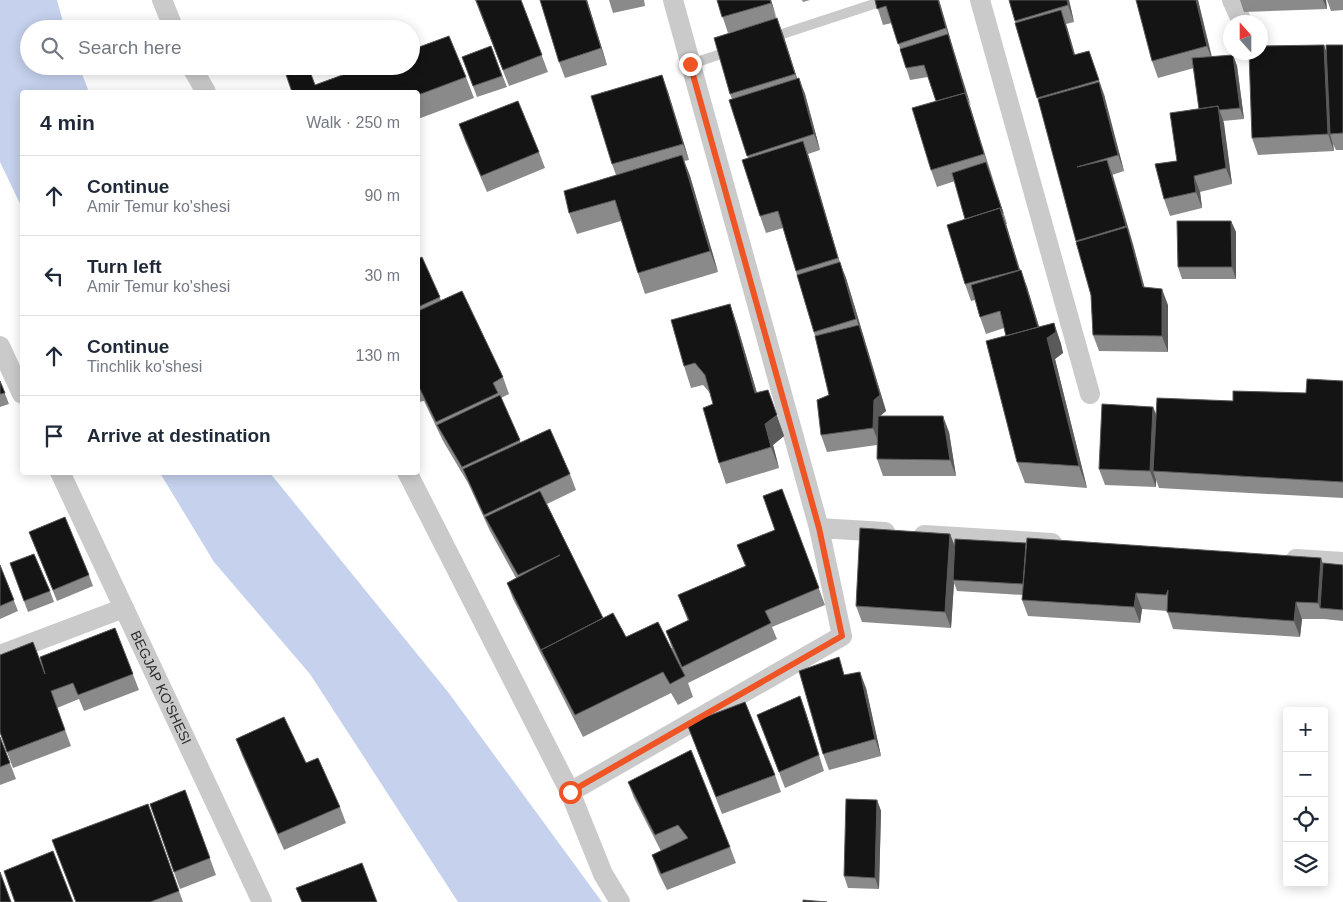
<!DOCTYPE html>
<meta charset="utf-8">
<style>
:root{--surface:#fff;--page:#f6f6f7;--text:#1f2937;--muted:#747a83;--line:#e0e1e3}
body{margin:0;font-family:Arial,sans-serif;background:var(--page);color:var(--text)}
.controls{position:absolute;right:15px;bottom:15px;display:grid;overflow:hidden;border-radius:5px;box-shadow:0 2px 12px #0003}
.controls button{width:45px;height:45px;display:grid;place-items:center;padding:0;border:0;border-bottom:1px solid var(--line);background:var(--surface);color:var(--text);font:25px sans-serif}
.compass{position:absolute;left:1223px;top:15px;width:45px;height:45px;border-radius:50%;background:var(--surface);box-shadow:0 2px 12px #0003;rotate:339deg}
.stop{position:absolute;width:15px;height:15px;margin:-11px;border:4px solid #ef5424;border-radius:50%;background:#fff}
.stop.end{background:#ef5424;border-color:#fff;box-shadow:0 1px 5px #0008}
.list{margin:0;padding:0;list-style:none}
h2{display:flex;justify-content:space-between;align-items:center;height:65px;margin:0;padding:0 20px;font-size:21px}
h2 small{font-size:16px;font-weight:400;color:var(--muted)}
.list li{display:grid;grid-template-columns:32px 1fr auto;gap:15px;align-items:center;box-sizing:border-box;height:80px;padding:0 20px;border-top:1px solid var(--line)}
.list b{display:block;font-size:19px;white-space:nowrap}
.list p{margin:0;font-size:16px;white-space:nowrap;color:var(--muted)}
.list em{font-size:16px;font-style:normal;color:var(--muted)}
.icon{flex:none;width:28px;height:28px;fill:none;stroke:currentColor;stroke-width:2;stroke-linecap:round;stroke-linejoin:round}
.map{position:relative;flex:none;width:1343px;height:902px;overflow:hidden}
.search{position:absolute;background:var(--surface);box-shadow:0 2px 12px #0003;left:20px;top:20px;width:400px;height:55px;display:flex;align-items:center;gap:12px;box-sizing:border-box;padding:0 18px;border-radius:28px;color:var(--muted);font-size:19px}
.panel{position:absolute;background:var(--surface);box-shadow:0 2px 12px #0003;left:20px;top:90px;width:400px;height:385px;border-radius:5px}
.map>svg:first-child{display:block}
.water{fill:#c5d1ed}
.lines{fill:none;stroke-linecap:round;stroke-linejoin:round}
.service{stroke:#cacaca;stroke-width:10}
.minor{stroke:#cacaca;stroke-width:20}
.wall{fill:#8a8a8a}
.shaded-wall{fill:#5a5a5a}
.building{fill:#141414;stroke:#5a5a5a}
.route{stroke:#ef5424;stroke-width:6}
.labels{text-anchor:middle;stroke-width:5;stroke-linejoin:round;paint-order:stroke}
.street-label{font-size:14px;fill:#2d2d2d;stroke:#fff}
</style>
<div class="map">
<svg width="1343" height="902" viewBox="0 0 1343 902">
<rect width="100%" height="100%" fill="#fff"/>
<path class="water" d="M0 0H57L65 29H29V66H79L89 92H22V208L0 162Z
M160 473H270L448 692 602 902H458L310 674 214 562Z"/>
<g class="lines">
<path class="service" d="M770 38 886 0
M691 64 730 51"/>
<g class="minor">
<path d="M162 0 174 29"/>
<path d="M673 0 819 528"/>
<path d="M980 0 1090 394"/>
<path d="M1232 0 1242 22"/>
<path d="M191 66 206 92"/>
<path d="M0 346 22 394"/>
<path id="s1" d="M60 472 262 902"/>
<path d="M407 472 570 792 603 874 620 902"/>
<path d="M924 535 1052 543"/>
<path d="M1296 559 1343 562"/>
<path d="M0 655 124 608"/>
<path d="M570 792 842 636 819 528 885 532"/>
</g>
</g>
<path class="wall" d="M475 0H521L548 72 509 86Z
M587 0 607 65 565 78 559 62Z
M609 0H644L645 6 613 13Z
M717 0H771L776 18 783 34 797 78 805 94 820 150 808 154 840 263 846 278 886 411 880 416 949 432 956 476H883L877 459V445L827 452 821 435 829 395 815 336 783 228 766 233 760 216 748 158 729 100 732 99 730 94 742 29 728 33Z
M802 0H810L803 2Z
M875 0H939L970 106 1007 224H1006L1020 271 1027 287 1039 327 1054 323 1061 344 1063 353 1055 359 1087 488 1025 483 1017 462 1006 336 1004 328 986 334 980 317 975 300 971 301 965 284V219L955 181 937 187 931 170 936 101 928 77 910 80 892 23 883 25Z
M1009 0H1069L1074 22 1066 24 1075 55 1089 51 1105 97H1104L1124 171 1112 175 1144 288 1168 305V352L1099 351 1093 335 1091 295 1040 106Z
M1198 0 1212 57 1233 55 1237 66 1244 119 1223 121 1232 184 1200 192 1202 208 1170 216 1164 199 1177 161 1199 109 1194 68 1158 78 1152 61Z
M1240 0H1326L1327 9 1244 12Z
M1327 0H1343V10L1331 11Z
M1324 45 1326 51 1343 45V150H1336L1333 144 1334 151 1258 155 1252 138Z
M491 46 507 87 477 97 462 57Z
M662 75 668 92 689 160 684 161 690 176 718 272 645 294 638 273 621 221 577 234 569 213 616 175 612 164Z
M466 77 474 98 418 119V92Z
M459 124 539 152 545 168 487 192 465 141Z
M1231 221 1236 232V279H1182L1178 267Z
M418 259 441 300 503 377 509 394 501 398 521 443 570 474 576 490 547 504 603 618 626 637 672 648 666 631 688 621 678 595 745 566 737 545 775 530 782 489 825 605 772 627 777 639 688 683 687 680 693 697 678 705 671 693 583 737 513 599 507 583 516 578 490 531 468 483 443 441 424 401 418 402Z
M730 304 737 325 757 393 768 390 784 436 773 445 779 468 726 484 719 463 713 404 710 393 703 385 691 388 684 366Z
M0 381 9 404 0 407Z
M1343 381V498L1159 488 1156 480V487L1105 485 1099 469 1153 407 1156 414 1233 401 1306 393Z
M29 532 89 575 93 586 57 601Z
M950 534 955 546 1343 565V621L1324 619H1302L1300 637 1173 629 1167 611 1142 609 1140 623 1028 616 1022 600 1023 595 957 591 954 583 951 628 862 622 856 606Z
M10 563 50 591 54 602 28 612Z
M0 565 18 611 0 619Z
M115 628 139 690 84 711 79 699 57 708 71 746 13 768 0 733 45 674Z
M845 675 866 688 881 756 829 770 823 754Z
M800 696 806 713 824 771 785 788 757 715Z
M687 724 775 775 781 792 722 814Z
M0 737 16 779 0 785Z
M236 739 306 763 340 807 346 823 284 850 242 755Z
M628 782 730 847 736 863 667 890 658 872 652 855 661 851 634 798Z
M185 790 216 875 180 889 150 804Z
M877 800 881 811 879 889 848 888 844 876Z
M148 804 183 902H76Z"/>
<path class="shaded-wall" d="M586 0H587L607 65 601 48Z
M770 0H771L777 19Z
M938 0H939L952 45 946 28Z
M1067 0H1069L1074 22 1068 5Z
M1196 0H1198L1213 63 1207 46Z
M1323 0H1326L1327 9Z
M1061 10 1067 27 1080 72 1074 55Z
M777 18 783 34 801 91 795 74Z
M948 34 952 45 971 106 966 95Z
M1324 45 1330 62V134L1333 144 1334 151 1328 134Z
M1233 55 1237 66 1244 119 1240 108Z
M662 75 668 92 689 160 683 144Z
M799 78 805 94 820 150 814 134Z
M1099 82 1105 98 1124 171 1118 155Z
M965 93 971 109 989 170 1007 224 984 154Z
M1218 106 1224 123 1232 184 1226 168Z
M803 141 809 157 840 263 846 278 886 411 879 417V444L873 428 859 327Z
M682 155 690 176 718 272 710 251Z
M1107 160 1113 176 1133 244 1149 304 1143 287Z
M1194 176 1200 192 1202 208 1196 192Z
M1000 208 1006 224 1025 286 1019 270Z
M1231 221 1236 232V279L1232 267Z
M1021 270 1027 287 1045 346 1039 330Z
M1162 289 1168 305V352L1162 336Z
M730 304 737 325 763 414 755 393Z
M1054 323 1061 344 1063 353 1055 359 1087 488 1079 466 1047 338Z
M768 390 784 436 773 445 779 468 771 447 765 424Z
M1153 407 1159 423 1153 471 1156 480V487L1150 471Z
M943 416 949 432 956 476 950 460Z
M950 534 956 550 953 580 954 583 951 628 945 612Z
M1321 558 1327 575 1320 608 1318 603Z
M1136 593 1142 609 1140 623 1134 607Z
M1296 602 1302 619 1300 637 1294 621Z
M860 672 866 688 881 756 875 739Z
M800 696 806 713 824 771 819 755Z
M877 800 881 811 879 889 875 878Z"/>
<path class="building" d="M476 0H521L542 55 503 70Z
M540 0H586L601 48 559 62Z
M717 0H770L771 3 722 17Z
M875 0H938L946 28 898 44 886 6 877 9Z
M1009 0H1067L1068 5 1015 21Z
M1136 0H1196L1207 46 1152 61Z
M1061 10 1074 55 1089 51 1099 80 1037 98 1015 23Z
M777 18 795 74 730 94 714 38Z
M948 34 966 95 965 93 936 101 924 65 906 68 900 49Z
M449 36 466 77 418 95V92H292L283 66H308L315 85 367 66H411V50Z
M1324 45 1328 134 1252 138 1249 52H1260V46Z
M1326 45H1343V133L1330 134Z
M491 46 502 76 473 86 462 57Z
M1233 55 1240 108 1219 110 1218 106 1199 109 1192 58Z
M662 75 683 144 612 164 591 96Z
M799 78 814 134 747 156 729 100Z
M1099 82 1118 155 1077 167 1107 160 1126 226 1076 241 1038 99Z
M965 93 984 154 931 170 912 108Z
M518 101 539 152 481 176 459 124Z
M1218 106 1226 168 1194 176 1196 192 1164 199 1155 164 1177 161 1170 113Z
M803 141 838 258 796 271 778 211 760 216 742 160Z
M682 155 710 251 638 273 615 200 569 213 564 191Z
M986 162 1003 213H1002L1000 208 965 219 952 173Z
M1000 208 1019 270 965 284 947 225Z
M1177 221H1231L1232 267H1178Z
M1127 227 1143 287 1162 289V336L1093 335 1091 295 1076 242Z
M422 257 440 297 418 307V259Z
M840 262 856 319 814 332 797 275Z
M1021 270 1038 327 1006 336 1000 311 980 317 971 285Z
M462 291 503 377 493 383 498 393 436 422 418 385V311Z
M730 304 755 393 768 390 777 415 765 424 771 447 719 463 703 408 713 404 705 375 695 363 684 366 671 320Z
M1054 323 1056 332 1047 338 1079 466 1017 462 986 341Z
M859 325 880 395 874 400 873 428 821 435 817 400 829 395 815 336Z
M1307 379 1343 381V482L1153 471 1157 398 1233 401V391L1306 393Z
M0 381 5 393 0 394Z
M500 395 520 440 462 467 437 425Z
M1102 404 1153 407 1150 471 1099 469Z
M878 416H943L950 460 877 459Z
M550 429 570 474 484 515 463 469Z
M782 489 819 588 765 611 771 623 682 667 666 631 689 620 678 595 746 566 737 545 775 530 763 496Z
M540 491 603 618 541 650 542 652 507 583 560 555 518 575 485 517Z
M65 517 89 575 53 590 29 532Z
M860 528 950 534 945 612 856 606Z
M1027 538 1321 558 1318 603 1296 602 1294 621 1167 612 1168 590 1166 595 1136 593 1134 607 1022 600Z
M955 539 1026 543 1023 584 953 580Z
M34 554 50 591 24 601 10 563Z
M1323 563 1343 565V610L1320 608Z
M0 565 14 600 0 606Z
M613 613 626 637 658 622 685 676 670 684 663 672 575 715 541 650Z
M115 628 133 674 78 695 73 683 51 691 65 730 7 752 0 732V655L33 642 45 674 40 657Z
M839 657 844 675 860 672 875 739 823 754 799 671Z
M800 696 819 755 779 772 757 715Z
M745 702 775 775 716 797 687 724Z
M284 717 306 763 318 758 340 807 278 834 236 739Z
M0 737 10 763 0 767Z
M691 750 730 847 661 874 652 855 688 838 678 825 655 835 628 782Z
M185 790 210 858 174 872 150 804Z
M846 799 877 800 875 878 844 876Z
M148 804 179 891 150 902H76L52 840Z
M53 851 73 902H15L4 871Z
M362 863 377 902H302L296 888Z
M0 872 11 902H0Z
M803 900 827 902H803Z"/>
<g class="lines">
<path class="route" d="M570 792 842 636 819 528 690 64"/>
</g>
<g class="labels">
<g class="street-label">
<text dy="5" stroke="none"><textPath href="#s1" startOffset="238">BEGJAP KO'SHESI</textPath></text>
</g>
</g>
</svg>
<div class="controls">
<button>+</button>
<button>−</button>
<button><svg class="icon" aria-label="locate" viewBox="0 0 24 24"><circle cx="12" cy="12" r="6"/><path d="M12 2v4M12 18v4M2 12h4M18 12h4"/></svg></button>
<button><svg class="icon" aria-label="layers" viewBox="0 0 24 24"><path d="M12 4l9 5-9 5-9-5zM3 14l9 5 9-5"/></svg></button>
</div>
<svg class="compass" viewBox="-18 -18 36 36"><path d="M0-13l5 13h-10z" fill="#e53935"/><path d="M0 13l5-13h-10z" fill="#747a83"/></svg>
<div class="stop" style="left:570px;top:792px"></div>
<div class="stop end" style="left:690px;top:64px"></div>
<div class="search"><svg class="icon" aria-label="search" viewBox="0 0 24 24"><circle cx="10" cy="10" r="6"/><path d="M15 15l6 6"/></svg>Search here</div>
<section class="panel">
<h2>4 min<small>Walk · 250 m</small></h2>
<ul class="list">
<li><svg class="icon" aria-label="ahead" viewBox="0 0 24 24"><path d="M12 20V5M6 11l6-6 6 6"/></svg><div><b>Continue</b><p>Amir Temur ko'shesi</p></div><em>90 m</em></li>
<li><svg class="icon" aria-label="left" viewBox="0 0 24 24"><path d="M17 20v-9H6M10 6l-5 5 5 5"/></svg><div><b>Turn left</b><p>Amir Temur ko'shesi</p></div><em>30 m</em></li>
<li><svg class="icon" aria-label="ahead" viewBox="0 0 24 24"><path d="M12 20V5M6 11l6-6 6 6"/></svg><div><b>Continue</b><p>Tinchlik ko'shesi</p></div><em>130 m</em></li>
<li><svg class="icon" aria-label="arrive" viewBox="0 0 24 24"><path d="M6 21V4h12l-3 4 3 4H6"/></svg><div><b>Arrive at destination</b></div></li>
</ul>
</section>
</div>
